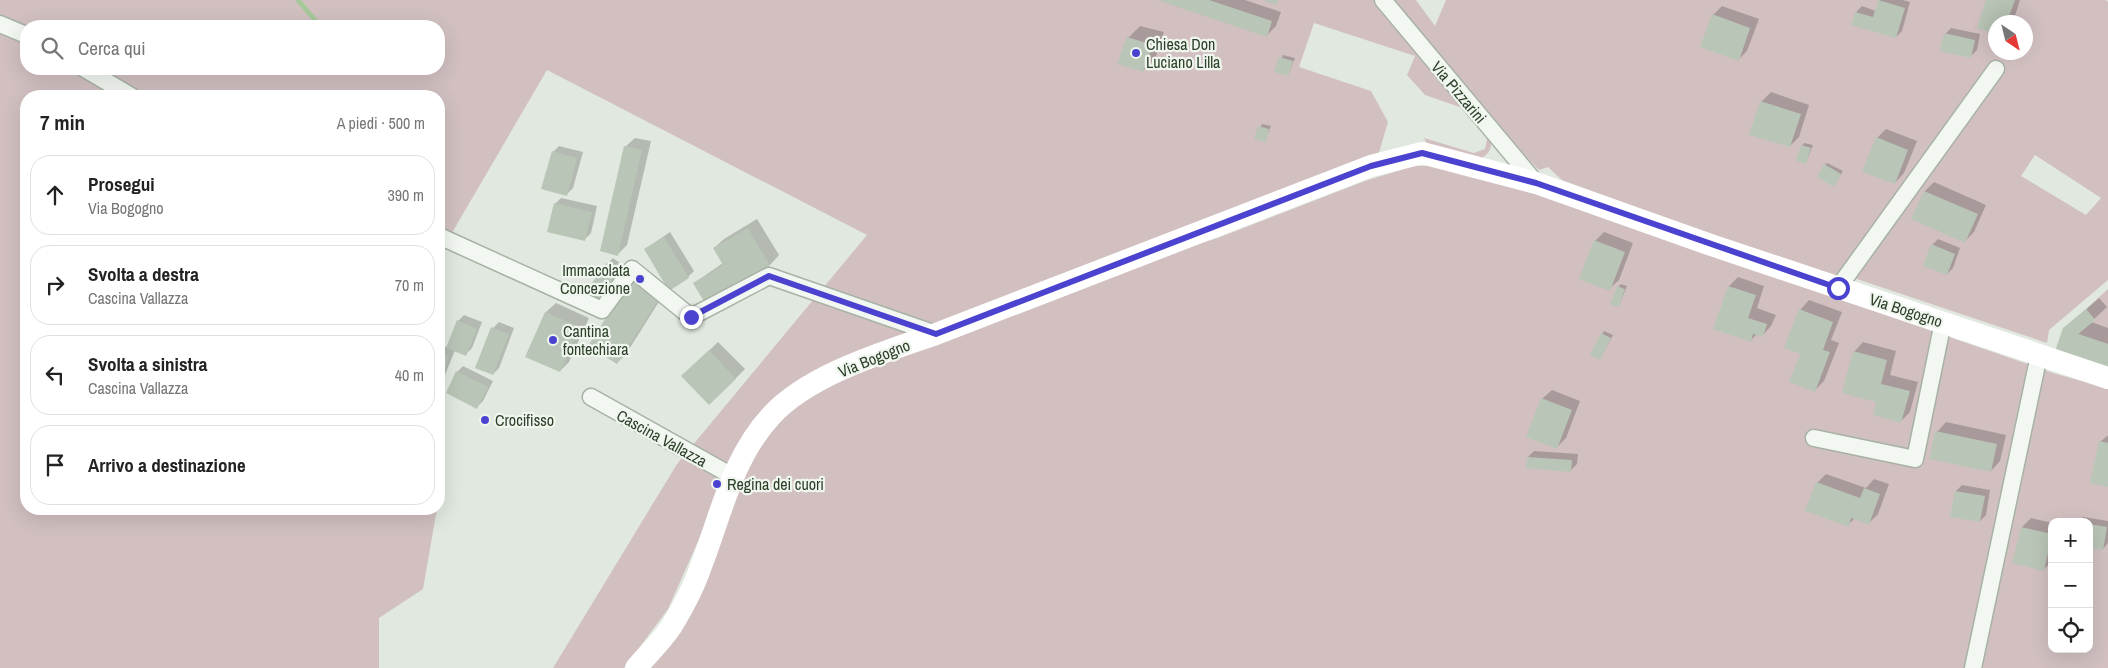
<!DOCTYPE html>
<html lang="it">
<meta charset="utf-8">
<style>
:root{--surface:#fff;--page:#f2f2f2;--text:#222;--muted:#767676;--line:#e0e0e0}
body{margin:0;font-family:"Archivo Narrow",sans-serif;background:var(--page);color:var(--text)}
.controls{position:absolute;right:15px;bottom:15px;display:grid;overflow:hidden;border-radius:10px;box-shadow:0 5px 20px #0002}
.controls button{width:45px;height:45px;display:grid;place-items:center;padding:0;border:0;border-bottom:1px solid var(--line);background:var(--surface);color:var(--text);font:25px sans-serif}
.compass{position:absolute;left:1988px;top:15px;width:45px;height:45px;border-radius:50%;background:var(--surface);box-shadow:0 5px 20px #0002;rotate:145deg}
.stop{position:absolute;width:15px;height:15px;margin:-11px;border:4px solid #4b43cf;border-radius:50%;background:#fff}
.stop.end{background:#4b43cf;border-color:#fff;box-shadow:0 1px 5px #0008}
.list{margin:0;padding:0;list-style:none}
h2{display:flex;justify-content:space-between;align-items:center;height:65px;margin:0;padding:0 20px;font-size:21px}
h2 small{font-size:16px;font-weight:400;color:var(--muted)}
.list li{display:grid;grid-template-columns:32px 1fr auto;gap:15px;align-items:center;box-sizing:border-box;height:80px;margin:0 10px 10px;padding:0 10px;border:1px solid var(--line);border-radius:20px}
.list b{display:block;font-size:19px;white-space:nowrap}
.list p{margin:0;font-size:16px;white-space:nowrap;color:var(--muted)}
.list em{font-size:16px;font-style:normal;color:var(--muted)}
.icon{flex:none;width:28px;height:28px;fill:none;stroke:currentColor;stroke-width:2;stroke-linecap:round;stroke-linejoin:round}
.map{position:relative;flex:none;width:2108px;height:668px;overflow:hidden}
.search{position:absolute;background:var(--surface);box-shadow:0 5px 20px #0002;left:20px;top:20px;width:425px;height:55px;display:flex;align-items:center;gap:12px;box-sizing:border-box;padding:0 18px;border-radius:20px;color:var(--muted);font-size:19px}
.panel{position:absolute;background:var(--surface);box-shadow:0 5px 20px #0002;left:20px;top:90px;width:425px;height:425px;border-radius:20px}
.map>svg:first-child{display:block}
.green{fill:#d2c0c1;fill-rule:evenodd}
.shadow{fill:#0003}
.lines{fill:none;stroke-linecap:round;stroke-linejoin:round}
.stream{stroke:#a7c99a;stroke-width:5}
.building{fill:#b9c5b6}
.minor-casing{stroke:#a7b2a4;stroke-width:19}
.minor{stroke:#f2f7f2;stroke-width:16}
.secondary{stroke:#fff;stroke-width:22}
.route{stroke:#4b43cf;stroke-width:6}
.poi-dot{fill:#4b43cf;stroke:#f0f6ef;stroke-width:2}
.labels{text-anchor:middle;stroke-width:4.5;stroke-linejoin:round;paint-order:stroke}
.poi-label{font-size:16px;fill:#2c4028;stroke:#f0f6ef;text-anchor:start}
.street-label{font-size:16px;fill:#2c4028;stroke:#f0f6ef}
</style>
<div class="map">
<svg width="2108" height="668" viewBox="0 0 2108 668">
<rect width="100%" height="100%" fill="#e1e8df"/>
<path class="green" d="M0 0H1377L1471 111 1425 95 1407 75 1415 56 1314 23 1299 67 1371 91 1388 122 1378 156 803 381 715 503 668 609 624 668H553L677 464 867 235 547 70 439 255V96H26V509H437L423 589 379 618V668H0ZM26 26H439V69H26Z
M1388 0H1416L1435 26 1446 0H2106L2108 2V280L2049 330 2047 343 1851 277H1839L1724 239 1562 180 1548 167 1539 170 1470 99ZM1996 22H2026V52H1996ZM2035 155 2101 198 2086 215 2021 176Z
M1488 135C1493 143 1492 152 1482 158L1427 144 1424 138 1474 153 1485 149Z
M1414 166H1456L2056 374 2108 388V668H647L766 435 787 412 817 390 1072 282 1218 238 1365 181ZM2052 522H2089V649H2052Z
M2108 289V344L2078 334 2095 320 2086 309Z"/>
<path class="shadow" d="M1160 0H1245L1281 12 1276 26 1267 35Z
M1903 0 1910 2 1902 31 1896 37 1856 12 1862 6 1876 11 1880 0Z
M1988 0H2020L2013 22H1996Z
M1722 6 1759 19 1747 51 1738 60 1713 15Z
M1140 26 1164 32 1155 59 1143 71 1128 38Z
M1951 28 1980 34 1977 50 1971 56 1945 34Z
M1283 55 1295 58 1288 75 1276 71Z
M1771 92 1809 105 1799 137 1790 146 1761 102Z
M1262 124 1271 126 1265 140 1256 138Z
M1886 129 1917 141 1904 173 1895 183 1877 138Z
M635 138 651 141 627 245 618 254 625 147Z
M1804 143 1813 145 1806 163 1802 146Z
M559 146 583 152 573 188 567 194 553 152Z
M1827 163 1843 171 1834 185 1825 165Z
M1934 182 1986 205 1974 232 1965 241 1913 218 1925 191Z
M561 198 597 206 591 233 585 239 555 204Z
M757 219 779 255 770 265 706 303 694 283 723 263 714 248 724 239Z
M670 232 694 271 688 277 645 249Z
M1604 232 1633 243 1619 280 1609 289 1595 241Z
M1938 239 1960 248 1953 268 1947 274 1932 245Z
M613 258 623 265 598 300 607 264Z
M640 272 667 289 626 354 617 363 631 281Z
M1738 277 1764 286 1757 308 1776 315 1771 326 1762 336 1757 334 1751 340 1715 328 1729 286Z
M1621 284 1627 286 1619 306 1618 287Z
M2099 298 2107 307 2091 322 2108 328V371L2064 329Z
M1809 300 1842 312 1831 340 1839 343 1824 381 1815 390 1801 353 1800 310Z
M556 303 589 318 569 362 560 371 527 356 546 312Z
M464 315 482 322 472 348 466 354 455 350 445 375 439 381V344L447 347 458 321Z
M499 322 514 328 499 368 493 374V328Z
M1604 331 1613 335 1600 359 1602 334Z
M718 342 745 369 735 379 692 367Z
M1863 342 1896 351 1890 375 1918 382 1910 412 1901 421 1878 401 1854 352Z
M463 366 493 381 483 401 477 407 457 372Z
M1552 390 1580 401 1566 438 1557 447 1542 399Z
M1946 422 2006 435 2000 461 1991 471 1937 432Z
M2107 436H2108V485L2100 442Z
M1534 451 1578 454 1577 464 1571 470 1527 467 1528 457Z
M1826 474 1866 488 1874 479 1889 484 1878 514 1869 523 1855 518 1848 525 1817 483Z
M1962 485 1990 490 1986 515 1980 521 1956 491Z
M2083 517 2108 521V543L2103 549 2089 547V522H2079Z
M2031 518 2052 523V562L2044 569 2022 527Z"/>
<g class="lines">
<path class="stream" d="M298 0 320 26"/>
</g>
<path class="building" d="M1157 0H1209L1272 21 1267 37Z
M1263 0H1278L1277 5Z
M1878 0 1905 8 1896 38 1851 25 1855 12 1873 17Z
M1986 0H2015L2007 22H1996V34L1977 28Z
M1712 14 1750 28 1739 61 1700 47Z
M1944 33 1975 40 1971 58 1940 51Z
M1127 37 1153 45 1143 72 1117 64Z
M1279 57 1293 61 1288 76 1274 72Z
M1760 101 1801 114 1790 147 1749 135Z
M1258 126 1269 129 1266 142 1254 139Z
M1876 137 1908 150 1895 184 1862 172Z
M1801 145 1811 148 1806 164 1796 161Z
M624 146 642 150 618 256 600 251Z
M552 151 577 158 567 196 541 189Z
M1824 164 1841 174 1834 187 1817 177Z
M1924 191 1978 214 1965 243 1911 219Z
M554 203 592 212 585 241 547 232Z
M748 228 770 266 706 305 693 283 723 265 713 248Z
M664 237 689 278 669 291 644 249Z
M1594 240 1625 252 1610 291 1579 279Z
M1931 244 1955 254 1947 275 1923 266Z
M606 263 618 272 598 302 585 293Z
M630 280 659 299 617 364 588 346Z
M1617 286 1625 289 1619 307 1610 305Z
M1728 286 1756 295 1748 318 1767 324 1763 337 1753 334 1751 342 1713 329Z
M1799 309 1833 322 1823 350 1830 352 1815 392 1789 382 1800 354 1784 348Z
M2086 309 2095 320 2078 334 2108 344V373L2054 354 2063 328Z
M545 312 580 327 560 372 525 357Z
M457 320 477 329 466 356 446 348Z
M491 327 509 334 493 375 475 368Z
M1601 333 1611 338 1600 360 1590 355Z
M709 350 736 379 709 405 681 376Z
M1853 351 1887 360 1881 384 1910 391 1901 423 1873 415 1876 402 1842 393Z
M439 352 449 356 439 385Z
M456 371 488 387 477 409 446 393Z
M1541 398 1572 410 1557 449 1526 437Z
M1935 431 1997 444 1991 472 1929 459Z
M2099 441 2108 443V487L2090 483Z
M1527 457 1572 460 1571 472 1526 468Z
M1816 482 1860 498 1864 488 1880 494 1869 525 1851 518 1849 527 1805 511Z
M1955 491 1985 496 1980 522 1950 517Z
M2089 524 2107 527 2103 550 2089 548Z
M2021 527 2052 534 2044 571 2012 563Z"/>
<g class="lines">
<defs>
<path id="minor" d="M1383 0 1536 183
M0 24 26 35
M85 69 131 96
M439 236 602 310 632 269 691 317 769 276 936 334
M1838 288 1996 69
M591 397 734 477
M1814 438 1915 459 1943 322
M1973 668 2039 355"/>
</defs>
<use href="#minor" class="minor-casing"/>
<use href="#minor" class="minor"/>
<path class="secondary" d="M636 668C647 655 661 642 671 627 682 609 694 587 701 566 721 515 732 458 771 416 808 375 884 352 936 334L1371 166 1422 153 1536 183 1714 246 2108 378"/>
</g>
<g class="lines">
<path class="route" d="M691 317 769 276 936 334 1371 166 1422 153 1536 183 1838 288"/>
</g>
<g class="poi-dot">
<circle cx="1136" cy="53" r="5"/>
<circle cx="640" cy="279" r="5"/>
<circle cx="553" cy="340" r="5"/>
<circle cx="485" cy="420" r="5"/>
<circle cx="717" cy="484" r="5"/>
</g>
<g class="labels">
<g class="poi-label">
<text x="1146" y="50">Chiesa Don<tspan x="1146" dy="18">Luciano Lilla</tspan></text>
<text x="630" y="276" text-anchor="end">Immacolata<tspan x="630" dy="18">Concezione</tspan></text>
<text x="563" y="337">Cantina<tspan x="563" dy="18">fontechiara</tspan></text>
<text x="495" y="426">Crocifisso</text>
<text x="727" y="490">Regina dei cuori</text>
</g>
<g class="street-label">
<text transform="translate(1459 92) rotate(50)" y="6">Via Pizzarini</text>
<text transform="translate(1906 310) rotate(18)" y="6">Via Bogogno</text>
<text transform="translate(874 358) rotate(-22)" y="6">Via Bogogno</text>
<text transform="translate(662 438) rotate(29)" y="6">Cascina Vallazza</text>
</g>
</g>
</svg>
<div class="controls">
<button>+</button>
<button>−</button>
<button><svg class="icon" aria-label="locate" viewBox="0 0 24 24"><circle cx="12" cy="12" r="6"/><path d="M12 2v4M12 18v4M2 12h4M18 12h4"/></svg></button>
</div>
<svg class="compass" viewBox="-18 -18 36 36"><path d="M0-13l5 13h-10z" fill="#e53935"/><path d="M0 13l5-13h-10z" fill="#767676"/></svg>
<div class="stop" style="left:1838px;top:288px"></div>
<div class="stop end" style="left:691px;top:317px"></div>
<div class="search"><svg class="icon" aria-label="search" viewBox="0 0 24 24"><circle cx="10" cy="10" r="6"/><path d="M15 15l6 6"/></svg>Cerca qui</div>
<section class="panel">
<h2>7 min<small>A piedi · 500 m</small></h2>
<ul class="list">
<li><svg class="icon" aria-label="ahead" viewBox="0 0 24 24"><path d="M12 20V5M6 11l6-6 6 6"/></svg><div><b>Prosegui</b><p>Via Bogogno</p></div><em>390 m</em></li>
<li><svg class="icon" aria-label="right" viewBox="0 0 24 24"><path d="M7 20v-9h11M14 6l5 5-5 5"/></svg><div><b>Svolta a destra</b><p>Cascina Vallazza</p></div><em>70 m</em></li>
<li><svg class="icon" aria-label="left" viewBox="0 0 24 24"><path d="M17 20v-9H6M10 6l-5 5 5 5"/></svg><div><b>Svolta a sinistra</b><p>Cascina Vallazza</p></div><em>40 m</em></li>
<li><svg class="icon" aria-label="arrive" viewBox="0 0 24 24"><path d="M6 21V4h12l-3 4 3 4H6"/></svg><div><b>Arrivo a destinazione</b></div></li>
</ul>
</section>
</div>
